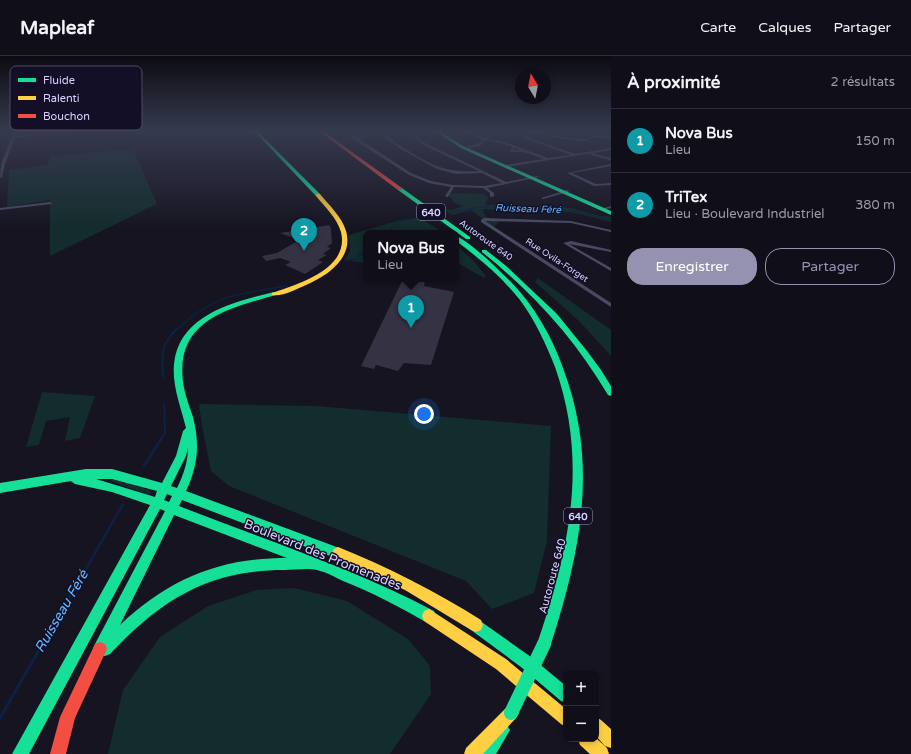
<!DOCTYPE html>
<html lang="fr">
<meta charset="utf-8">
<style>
:root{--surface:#100f19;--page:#191822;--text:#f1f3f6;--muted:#9c9ca2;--line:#302f38;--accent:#9591b1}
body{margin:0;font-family:"Varela Round",sans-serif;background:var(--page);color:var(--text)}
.controls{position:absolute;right:12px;bottom:12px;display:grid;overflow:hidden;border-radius:8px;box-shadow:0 2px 6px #0003}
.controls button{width:36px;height:36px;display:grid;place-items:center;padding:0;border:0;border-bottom:1px solid var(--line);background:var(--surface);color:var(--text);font:20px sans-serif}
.compass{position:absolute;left:515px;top:12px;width:36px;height:36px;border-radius:50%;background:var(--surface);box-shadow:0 2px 6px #0003;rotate:350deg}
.you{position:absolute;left:424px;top:358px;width:14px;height:14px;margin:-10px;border:3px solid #fff;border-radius:50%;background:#1a73e8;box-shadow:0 0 0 6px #1a73e833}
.badge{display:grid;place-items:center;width:26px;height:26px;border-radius:50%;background:var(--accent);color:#fff;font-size:13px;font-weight:700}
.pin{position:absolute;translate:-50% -33px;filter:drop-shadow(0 1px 2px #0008)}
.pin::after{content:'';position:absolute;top:21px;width:14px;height:12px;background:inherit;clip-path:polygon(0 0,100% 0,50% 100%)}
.popup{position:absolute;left:363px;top:174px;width:96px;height:52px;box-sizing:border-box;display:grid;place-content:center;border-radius:8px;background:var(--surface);filter:drop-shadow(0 1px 3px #0005);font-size:13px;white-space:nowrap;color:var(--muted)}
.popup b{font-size:15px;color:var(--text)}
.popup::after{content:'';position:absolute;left:50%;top:100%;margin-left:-8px;border:8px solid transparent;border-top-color:var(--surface)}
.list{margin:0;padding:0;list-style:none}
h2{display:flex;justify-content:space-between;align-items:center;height:52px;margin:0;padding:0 16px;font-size:17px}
h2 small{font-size:13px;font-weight:400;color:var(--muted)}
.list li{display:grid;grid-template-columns:26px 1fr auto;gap:12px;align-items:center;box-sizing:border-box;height:64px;padding:0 16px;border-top:1px solid var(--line)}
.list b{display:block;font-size:15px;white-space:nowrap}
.list p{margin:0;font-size:13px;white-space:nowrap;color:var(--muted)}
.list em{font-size:13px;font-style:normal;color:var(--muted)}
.actions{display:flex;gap:8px;padding:12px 16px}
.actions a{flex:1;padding:9px 0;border:1px solid var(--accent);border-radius:16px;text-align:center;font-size:14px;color:var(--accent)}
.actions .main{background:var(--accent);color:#fff}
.map{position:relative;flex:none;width:611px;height:698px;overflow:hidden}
header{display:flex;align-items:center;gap:24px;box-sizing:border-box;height:56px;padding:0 20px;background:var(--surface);border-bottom:1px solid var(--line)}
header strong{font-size:19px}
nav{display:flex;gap:22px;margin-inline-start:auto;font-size:14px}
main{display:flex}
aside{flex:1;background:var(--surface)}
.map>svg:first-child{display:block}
.green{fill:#132c2d}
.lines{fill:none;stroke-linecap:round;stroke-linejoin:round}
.stream-far4{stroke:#0d2144;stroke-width:1}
.stream-far3{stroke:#0d2144;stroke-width:1.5}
.stream-far2{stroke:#0d2144;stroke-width:2}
.stream-far1{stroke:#0d2144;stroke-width:2.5}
.stream{stroke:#0d2144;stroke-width:3}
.building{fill:#343243}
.street{fill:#4a4962;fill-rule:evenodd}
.fast{fill:#16e098;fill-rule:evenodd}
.slow{fill:#ffcf43;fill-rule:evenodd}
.jam{fill:#f24e42;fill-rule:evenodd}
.fast-bridge{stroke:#16e098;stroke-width:14}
.labels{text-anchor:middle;stroke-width:3;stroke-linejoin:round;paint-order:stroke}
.far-street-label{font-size:9px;fill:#d9d4ff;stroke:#130f26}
.far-water-label{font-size:10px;font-style:italic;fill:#62b6ff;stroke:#130f26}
.shield{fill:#130f26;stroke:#9e99be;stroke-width:1}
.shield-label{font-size:10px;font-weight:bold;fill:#d9d4ff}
.street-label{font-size:11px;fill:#d9d4ff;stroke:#130f26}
.near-street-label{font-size:13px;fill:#d9d4ff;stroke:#130f26}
.near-water-label{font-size:14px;font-style:italic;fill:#62b6ff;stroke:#130f26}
.key{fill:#130f26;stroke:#4e4a67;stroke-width:1}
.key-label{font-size:11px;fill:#d9d4ff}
</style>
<header>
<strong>Mapleaf</strong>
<nav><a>Carte</a><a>Calques</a><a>Partager</a></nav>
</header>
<main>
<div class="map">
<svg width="611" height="698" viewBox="0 0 611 698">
<rect width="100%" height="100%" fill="#161421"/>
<path class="green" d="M133 93 157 148 50 200V144L7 151 9 114 48 109 50 100Z
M451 137 484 138 488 142 485 149H525L571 152 600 160 611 161V166L576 157 560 155 482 153 487 162 497 164 499 166 495 170 491 171 484 167 483 163 471 154 452 159 445 154H452L463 150 456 148 449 140Z
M420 162 444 177H366V207L345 204 350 195 349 179 401 164Z
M456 189 474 205 486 220 484 222 456 206Z
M538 222 611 274V300L579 265 535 226Z
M42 336 95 340 80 382 65 385 70 361 46 365 39 389 26 391Z
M199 348 316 350 551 370 547 485 534 537 492 553 466 525 229 430 211 415 202 370Z
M112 423 132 427 152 436 149 439 110 425Z
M294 532 347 545 408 583 430 610 431 638 390 698H108L123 634 160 581 208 550 257 534Z"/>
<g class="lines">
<path class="stream-far4" d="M444 158 479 151H508L570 154 611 164
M386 177 401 165 421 161"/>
<path class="stream-far3" d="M349 203 355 204 359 199H366
M176 274C215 238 238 238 287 230"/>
<path class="stream-far2" d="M163 321C162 300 160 289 177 273
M162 381 165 377 164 348"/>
<path class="stream-far1" d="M144 410 163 380
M82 520 123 448"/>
<path class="stream" d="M0 662 82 519"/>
</g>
<path class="building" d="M329 169 331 173 332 187 327 191 331 192 323 198 327 199 318 204 323 206 305 218 285 209 291 206 280 202 266 205 262 200 277 197 299 184 280 177Z
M403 223H425L424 230 454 236 431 309 404 307 398 315 376 309 374 313 361 310Z"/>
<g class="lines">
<path class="street" d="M14 75H17L15 80 60 75H73L15 82 5 108 2 121 0 122 1 108Z
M344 75H347L356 81C365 79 374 76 383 78 390 80 395 87 401 90 430 109 444 117 479 115L423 89 407 75H410L425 87 506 126 537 120 539 121 487 132 494 137V140L492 141 490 140V137L483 132 454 131 448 141H447L445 140 451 131 429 127 409 119 353 83ZM378 79 386 82 399 92 437 113 456 118 482 117 502 127 484 130 453 129 431 125 411 117 358 82Z
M467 75C474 75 478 81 485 82L492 75H495L487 83 505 86 548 102 571 99 524 82C524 78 528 75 531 75L575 83H586L596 79 611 81V83L596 81 586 85H575L531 77 527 81 575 98 611 92V94L506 111 505 109 544 103 524 96H510L512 91 503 88 486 84 480 90 468 92V90L478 88 483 84 479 83ZM515 92 520 94H513Z
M592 97 611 102V104L591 99Z
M611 108V110L572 117 596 128 611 127V129L594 130 567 117Z
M567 134 569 135 568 136 543 143 541 142Z
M50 146 52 147 51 148 0 154V152Z
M611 150V152L602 154 600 153Z
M484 162 571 165 611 174V176L571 167 485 165 611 247V251L481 166V164Z
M571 185 611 194V196L569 188 611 212V215L563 187Z"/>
<path class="fast" d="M254 75H257L320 138V140H316Z
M435 75H439L463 90 611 155V159L461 92Z
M398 132H402L470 181V183H466L398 134Z
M456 180C471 186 500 215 512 227 535 251 552 281 563 312 599 407 581 494 551 588L549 593 544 595 539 593 537 588C569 494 589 407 555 311 546 288 535 264 520 244 502 221 479 202 456 185Z
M482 194H486L505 209 557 258 587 295 601 314 611 330V340L608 339C574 282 534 238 482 196Z
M274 236 276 237V239C225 253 172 266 184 332 186 342 190 352 193 361 200 388 198 410 186 435L342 493 344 497 342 501 338 503 182 444 179 450C265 484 352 512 434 555L436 560 434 565 429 567 424 565C398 550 371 536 343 525 335 521 326 516 317 514 307 512 294 514 284 514 208 514 161 544 110 598L105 600 95 598 93 593 95 588 165 455 160 453 29 698H12L150 449 112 436 75 428 71 425 0 437V427L86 413H112L162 427 176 400 183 375 186 372C181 351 172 330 174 308 179 259 233 246 274 236ZM188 392C188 406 183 420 177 432L171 430 186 400ZM96 423H112L157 435 155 441ZM167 438 172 440 169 446 164 444ZM174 459 287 502C219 502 169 523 120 569Z
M476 562 531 601 566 630V647L561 645 521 611 471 574 469 569 471 564Z
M502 666 507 669 510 674 496 698H479L497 669Z"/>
<path class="slow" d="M316 138H320C329 149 342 161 346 175 354 202 327 220 306 229 297 233 282 241 272 239V237C298 228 350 213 341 176 337 162 325 151 316 140Z
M338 491C388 511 435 535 481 564L483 569 481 574 476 576 471 574 405 534 334 501 332 497 334 493Z
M429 553 506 603 566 653V671L561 668 496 613 424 565 422 560 424 555Z
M511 649 516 652 519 657 516 662 483 698H464L466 692 506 652Z
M596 661 601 664 611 673V692L605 690 596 680Z
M596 682 607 692 609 698H590L580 689 578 683H596Z"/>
<path class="jam" d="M323 75 402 132V134H398L319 75Z
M100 586 105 588 107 593 75 662 66 698H50L60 661 95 588Z"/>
<path class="fast-bridge" d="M511 657 544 588"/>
</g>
<linearGradient id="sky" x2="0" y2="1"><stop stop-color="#0c0b12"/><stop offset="0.43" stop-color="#363a4e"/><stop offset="1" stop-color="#363a4e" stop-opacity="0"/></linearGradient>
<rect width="611" height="173" fill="url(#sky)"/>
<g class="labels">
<g class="far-street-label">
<text transform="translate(486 184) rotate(36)" y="3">Autoroute 640</text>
<text transform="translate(557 204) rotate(33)" y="3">Rue Ovila-Forget</text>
</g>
<g class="far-water-label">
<text transform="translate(528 152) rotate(2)" y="4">Ruisseau Féré</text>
</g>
<g class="shield">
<rect x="417" y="148" width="28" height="16" rx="3"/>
<rect x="564" y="452" width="28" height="16" rx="3"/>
</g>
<g class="shield-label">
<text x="431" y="160">640</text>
<text x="578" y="464">640</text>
</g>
<g class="street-label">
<text transform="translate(552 520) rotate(-75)" y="4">Autoroute 640</text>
</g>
<g class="near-street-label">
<text transform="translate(323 498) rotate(22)" y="5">Boulevard des Promenades</text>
</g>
<g class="near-water-label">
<text transform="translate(61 555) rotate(-60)" y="5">Ruisseau Féré</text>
</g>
</g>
<rect x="10" y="10" width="132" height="64" rx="6" class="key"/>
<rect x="18" y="22" width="18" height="4" fill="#16e098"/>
<rect x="18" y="40" width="18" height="4" fill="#ffcf43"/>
<rect x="18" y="58" width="18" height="4" fill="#f24e42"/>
<g class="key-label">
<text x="43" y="28">Fluide</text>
<text x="43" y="46">Ralenti</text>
<text x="43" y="64">Bouchon</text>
</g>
</svg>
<div class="controls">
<button>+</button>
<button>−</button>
</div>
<svg class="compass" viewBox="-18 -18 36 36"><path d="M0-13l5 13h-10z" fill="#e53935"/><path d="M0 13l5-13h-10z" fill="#9c9ca2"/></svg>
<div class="you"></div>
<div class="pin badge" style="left:411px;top:272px;background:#0f9aa8">1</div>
<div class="popup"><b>Nova Bus</b>Lieu</div>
<div class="pin badge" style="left:304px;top:195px;background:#0f9aa8">2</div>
</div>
<aside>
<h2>À proximité<small>2 résultats</small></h2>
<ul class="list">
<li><span class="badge" style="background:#0f9aa8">1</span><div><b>Nova Bus</b><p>Lieu</p></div><em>150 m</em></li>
<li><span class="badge" style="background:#0f9aa8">2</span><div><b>TriTex</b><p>Lieu · Boulevard Industriel</p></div><em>380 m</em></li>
</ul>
<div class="actions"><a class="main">Enregistrer</a><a>Partager</a></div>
</aside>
</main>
